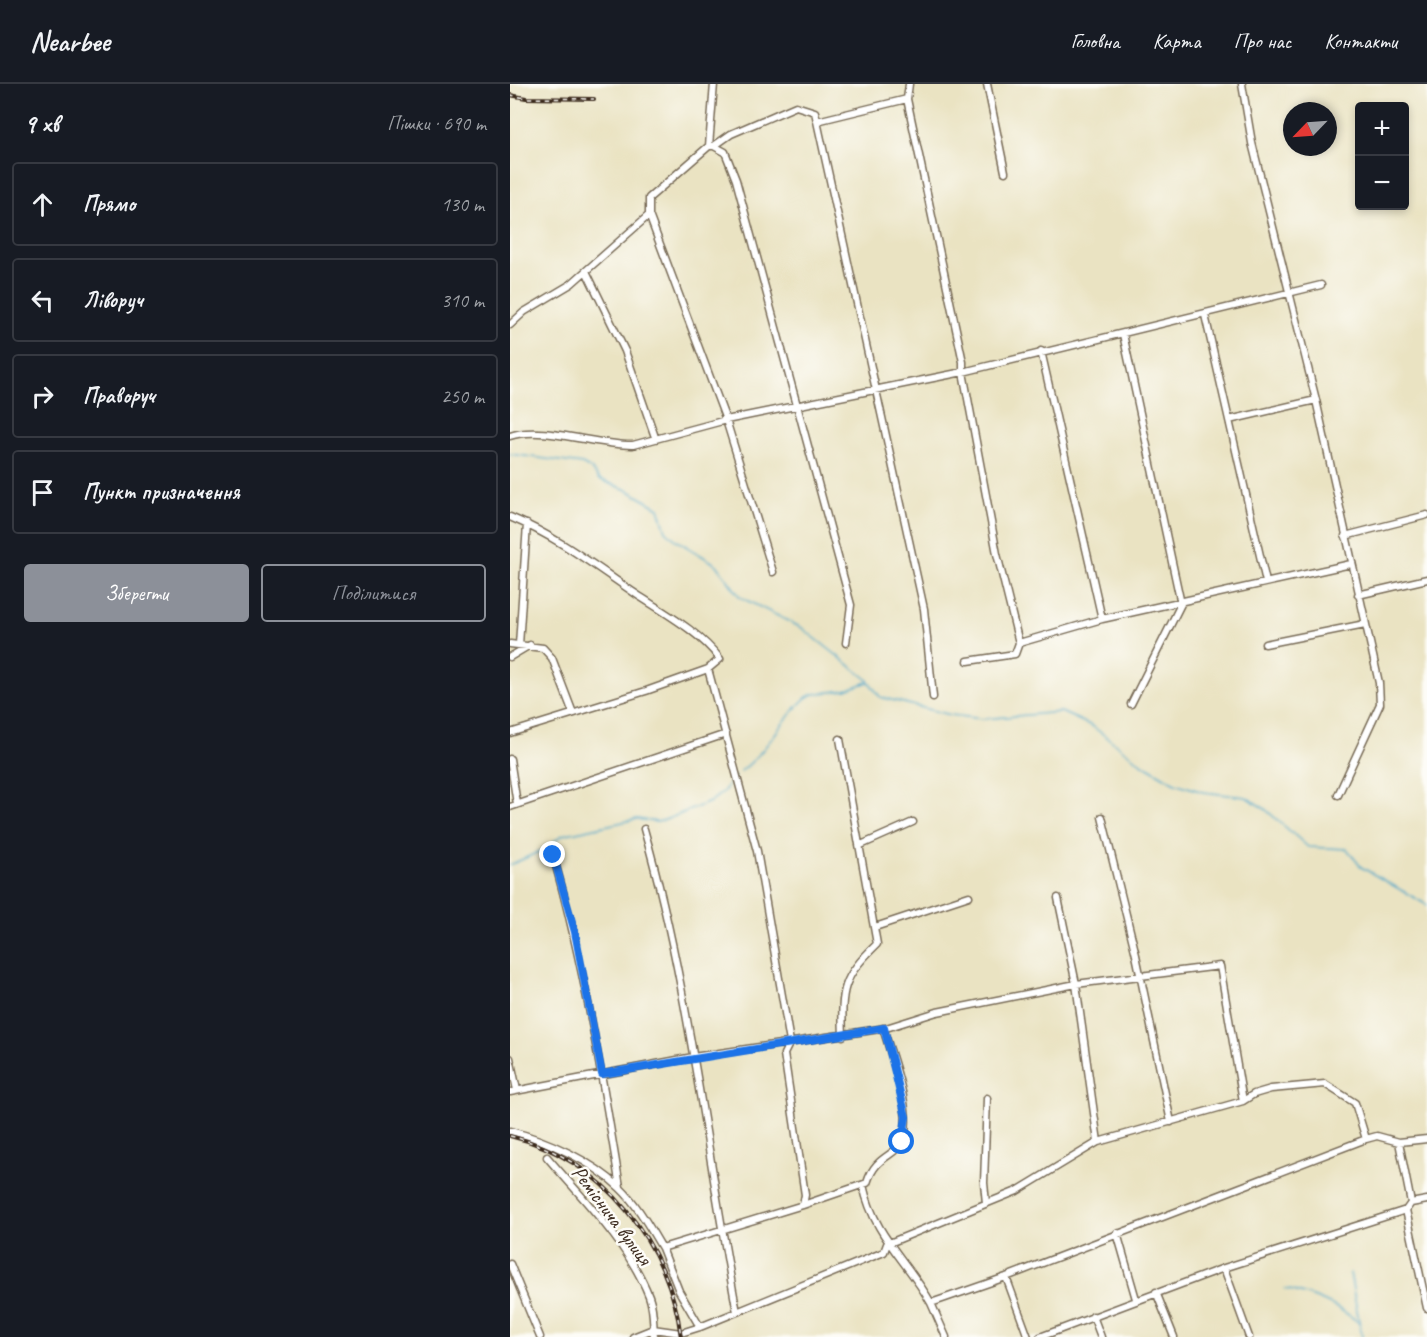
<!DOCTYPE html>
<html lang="uk">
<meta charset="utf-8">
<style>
:root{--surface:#171b24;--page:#242831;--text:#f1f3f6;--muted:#9ea1a6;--line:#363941;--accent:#8c9099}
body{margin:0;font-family:Caveat,sans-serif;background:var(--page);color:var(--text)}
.controls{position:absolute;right:18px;top:18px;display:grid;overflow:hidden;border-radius:6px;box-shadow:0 3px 9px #0003}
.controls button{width:54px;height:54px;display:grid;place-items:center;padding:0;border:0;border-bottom:2px solid var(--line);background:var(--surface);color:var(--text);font:30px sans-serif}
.compass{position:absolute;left:773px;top:18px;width:54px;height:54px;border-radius:50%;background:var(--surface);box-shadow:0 3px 9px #0003;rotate:245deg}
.stop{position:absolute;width:18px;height:18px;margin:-14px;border:4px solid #1a73e8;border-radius:50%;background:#fff}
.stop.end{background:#1a73e8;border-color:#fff;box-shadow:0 2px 6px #0008}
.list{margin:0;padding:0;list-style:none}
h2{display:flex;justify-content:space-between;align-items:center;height:78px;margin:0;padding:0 24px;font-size:26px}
h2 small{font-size:20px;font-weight:400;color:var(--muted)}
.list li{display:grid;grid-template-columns:39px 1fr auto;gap:18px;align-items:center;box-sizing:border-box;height:84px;margin:0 12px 12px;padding:0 12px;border:2px solid var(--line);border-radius:6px}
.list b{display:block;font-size:22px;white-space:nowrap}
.list em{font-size:20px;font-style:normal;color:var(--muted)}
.actions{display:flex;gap:12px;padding:18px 24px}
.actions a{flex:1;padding:14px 0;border:2px solid var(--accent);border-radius:6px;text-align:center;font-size:21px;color:var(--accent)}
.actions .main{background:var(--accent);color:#fff}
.icon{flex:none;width:33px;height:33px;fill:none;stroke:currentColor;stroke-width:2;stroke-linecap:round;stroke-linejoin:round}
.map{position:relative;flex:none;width:917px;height:1253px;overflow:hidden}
header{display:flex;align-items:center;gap:36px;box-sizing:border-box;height:84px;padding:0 30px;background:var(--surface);border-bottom:2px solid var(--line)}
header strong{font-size:28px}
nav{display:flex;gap:33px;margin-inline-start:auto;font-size:21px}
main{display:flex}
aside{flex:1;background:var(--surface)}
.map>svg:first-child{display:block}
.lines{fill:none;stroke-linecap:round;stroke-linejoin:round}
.stream{stroke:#4aa6c8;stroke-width:1.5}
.minor-casing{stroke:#786b57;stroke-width:9}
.minor{stroke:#fff;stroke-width:6}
.rail-casing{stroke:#3b2a1e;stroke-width:4}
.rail{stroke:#fdfcf7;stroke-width:1.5;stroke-dasharray:4.5;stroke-linecap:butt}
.route{stroke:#1a73e8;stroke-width:8}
.labels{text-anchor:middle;stroke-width:5;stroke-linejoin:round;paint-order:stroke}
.street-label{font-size:21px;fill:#3b2a1e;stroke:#fdfcf7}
</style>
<header>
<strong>Nearbee</strong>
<nav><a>Головна</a><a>Карта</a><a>Про нас</a><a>Контакти</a></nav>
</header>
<main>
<aside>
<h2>9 хв<small>Пішки · 690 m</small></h2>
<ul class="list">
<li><svg class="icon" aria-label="ahead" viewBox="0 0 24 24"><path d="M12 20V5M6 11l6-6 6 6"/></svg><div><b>Прямо</b></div><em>130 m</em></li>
<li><svg class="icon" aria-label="left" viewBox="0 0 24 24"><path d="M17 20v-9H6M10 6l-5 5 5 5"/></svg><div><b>Ліворуч</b></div><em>310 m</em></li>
<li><svg class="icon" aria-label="right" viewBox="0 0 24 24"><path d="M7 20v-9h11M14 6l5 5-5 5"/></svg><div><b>Праворуч</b></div><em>250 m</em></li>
<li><svg class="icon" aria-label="arrive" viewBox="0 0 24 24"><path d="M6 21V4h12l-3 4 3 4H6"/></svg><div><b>Пункт призначення</b></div></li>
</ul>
<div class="actions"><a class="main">Зберегти</a><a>Поділитися</a></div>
</aside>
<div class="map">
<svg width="917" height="1253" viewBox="0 0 917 1253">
<rect width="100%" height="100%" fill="#fdfcf7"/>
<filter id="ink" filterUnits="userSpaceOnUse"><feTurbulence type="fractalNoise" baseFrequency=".0167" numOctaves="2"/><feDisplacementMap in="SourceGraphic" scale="12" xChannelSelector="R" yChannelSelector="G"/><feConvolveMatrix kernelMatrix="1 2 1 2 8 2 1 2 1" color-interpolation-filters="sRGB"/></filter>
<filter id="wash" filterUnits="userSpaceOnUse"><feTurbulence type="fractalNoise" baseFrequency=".008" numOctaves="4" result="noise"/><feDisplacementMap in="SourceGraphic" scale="24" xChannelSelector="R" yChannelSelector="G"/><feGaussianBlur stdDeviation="1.35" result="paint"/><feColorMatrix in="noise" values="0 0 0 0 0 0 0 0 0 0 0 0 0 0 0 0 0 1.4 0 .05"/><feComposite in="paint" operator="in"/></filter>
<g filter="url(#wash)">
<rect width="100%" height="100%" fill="#eae3c2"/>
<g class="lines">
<path class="stream" d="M0 370 72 380 81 385 89 395 117 406 149 424 156 447 166 456 207 481 230 513 292 544 357 595 370 613 441 631 473 635 551 628 582 642 631 679 665 699 693 708 736 713 755 725 798 763 837 765 851 783 917 821
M231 687C258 667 271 635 297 613L304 610 336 606 358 598
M0 781 35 765 52 751 127 735 147 738 155 736 200 718 213 708 225 692
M840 1189 852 1253
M775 1205C799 1210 830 1222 849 1239"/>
</g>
</g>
<g filter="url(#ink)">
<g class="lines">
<defs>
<path id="minor" d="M399 0 397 15 453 278V288L487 470 509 559 505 570 458 577
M477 0 495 88
M732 0 742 59 806 316 869 599 870 620 828 711
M307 37 397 15
M199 62H204L215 68 226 96 341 521 336 559
M204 62 221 50 286 22 305 28 414 525 423 613
M139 131 216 336 263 488
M76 187 115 267 145 353
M695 231 756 498
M0 241 14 228 61 200 139 131V114L199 62 204 0
M613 250 671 520 621 620
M531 267 592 535
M719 336 806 316
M0 352C32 341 88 362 123 361L216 336 453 288 811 201
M0 433C46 452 85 482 126 510 155 529 190 548 210 575L198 585 136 607 0 649
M835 452 917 431
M848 511 917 495
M509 559 592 535 841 480
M0 560 33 564 42 574 63 629
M755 560 855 540
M9 561 17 440
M0 573 20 561
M330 655 367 860C332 894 331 905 333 952
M0 675 7 720
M0 723 216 650
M592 733 626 871 661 1038
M134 745C179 903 196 1067 227 1228
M351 761 403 738
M43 771C74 881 92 992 110 1103
M548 814 566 900 588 1058
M365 843 459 812
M0 974 7 1006
M0 1008 183 973 376 944 427 928 566 900 710 882 733 1017
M0 1047C37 1056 82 1077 110 1104 127 1120 140 1144 152 1164L293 1121 295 1111 274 970 280 958 247 767 198 585
M856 1055 867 1052 889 1058 917 1055
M889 1058 901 1119 896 1126 917 1224
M37 1073C73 1115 118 1159 139 1212 144 1225 143 1239 144 1253
M476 1119 474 1099 477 1014
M901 1119 917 1116
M293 1121 357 1099C366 1071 383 1074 392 1058 405 1031 381 971 373 944
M607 1149 626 1215
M152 1164 169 1207 190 1243
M0 1180 30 1253
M714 1184 739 1253
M496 1193 518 1253
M646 1208 664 1253
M421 1219 436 1253
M583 1232 591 1253
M123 1253 143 1245 171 1249 190 1243 374 1168 377 1160 507 1107 588 1058 733 1017 744 1010 761 1005 815 1000 845 1019 856 1055 496 1193 421 1219C397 1176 364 1152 353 1101
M530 1253 714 1184 896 1126"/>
</defs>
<use href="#minor" class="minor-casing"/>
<use href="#minor" class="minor"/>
<defs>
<path id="rail" d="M0 11 16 14 84 15
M0 1052C93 1074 160 1161 171 1253"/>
</defs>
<use href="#rail" class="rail-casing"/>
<use href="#rail" class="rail"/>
</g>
</g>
<g class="lines" filter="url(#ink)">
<path class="route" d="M43 771 65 848 92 990 374 944 396 1033 392 1058"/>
</g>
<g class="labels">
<g class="street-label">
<text transform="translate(102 1131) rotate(53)" y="7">Реміснича вулиця</text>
</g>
</g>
</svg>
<div class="controls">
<button>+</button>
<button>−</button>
</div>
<svg class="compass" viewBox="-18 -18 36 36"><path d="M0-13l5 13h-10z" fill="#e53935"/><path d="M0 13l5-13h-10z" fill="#9ea1a6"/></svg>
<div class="stop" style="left:392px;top:1058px"></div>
<div class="stop end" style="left:43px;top:771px"></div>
</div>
</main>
